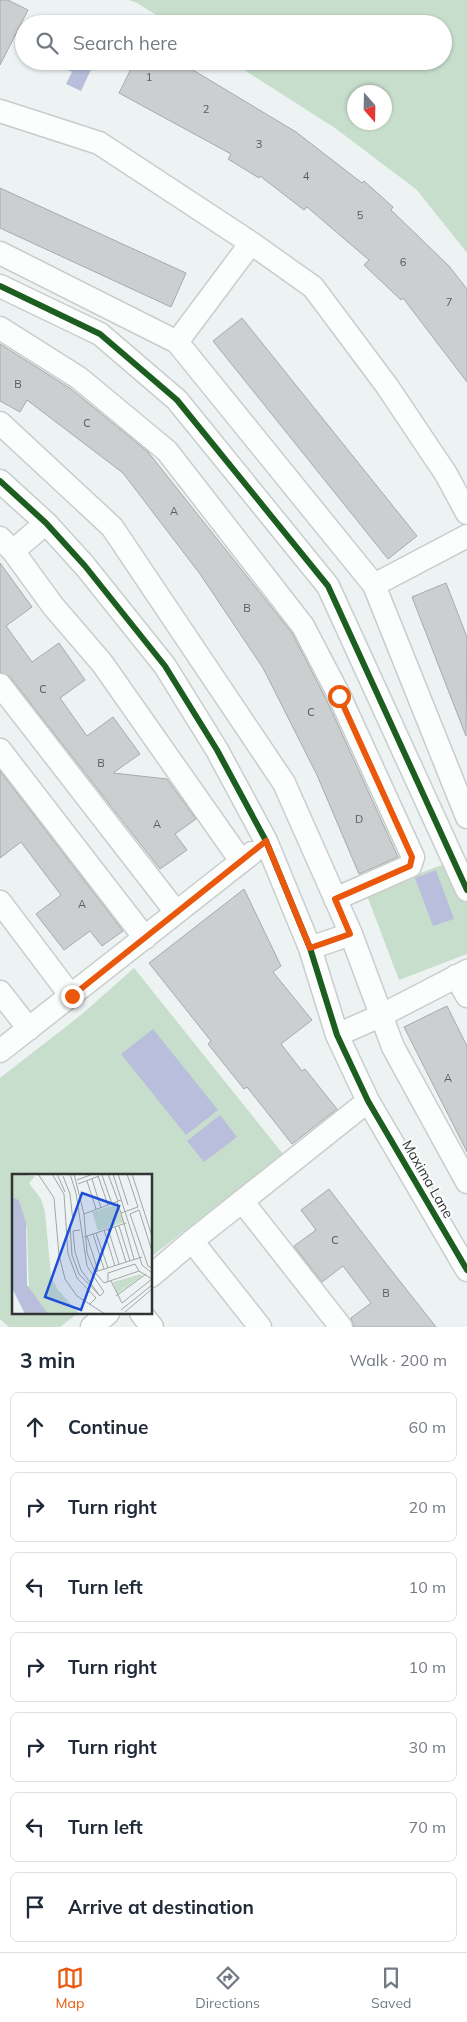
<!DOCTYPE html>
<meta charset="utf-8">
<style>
:root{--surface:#fff;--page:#f2f2f3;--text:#1f2937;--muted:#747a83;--line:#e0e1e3;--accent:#ea580c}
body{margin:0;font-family:Mulish,sans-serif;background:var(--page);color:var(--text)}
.compass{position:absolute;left:347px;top:85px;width:45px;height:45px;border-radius:50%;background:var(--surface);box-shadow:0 1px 4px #0004;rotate:160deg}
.stop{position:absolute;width:15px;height:15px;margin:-11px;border:4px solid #ea580c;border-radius:50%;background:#fff}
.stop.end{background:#ea580c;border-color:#fff;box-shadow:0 1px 5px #0008}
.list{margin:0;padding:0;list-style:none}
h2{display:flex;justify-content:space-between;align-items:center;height:65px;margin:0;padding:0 20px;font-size:21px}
h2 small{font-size:16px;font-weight:400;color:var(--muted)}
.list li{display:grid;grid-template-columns:32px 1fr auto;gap:15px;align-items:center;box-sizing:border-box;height:70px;margin:0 10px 10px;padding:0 10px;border:1px solid var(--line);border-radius:8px}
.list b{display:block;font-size:19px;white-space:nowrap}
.list em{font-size:16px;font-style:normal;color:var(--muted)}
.icon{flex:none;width:28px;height:28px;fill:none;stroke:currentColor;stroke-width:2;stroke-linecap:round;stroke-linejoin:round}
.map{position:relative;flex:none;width:467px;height:1327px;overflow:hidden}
.search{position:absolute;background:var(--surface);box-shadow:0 1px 4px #0004;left:15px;right:15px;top:15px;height:55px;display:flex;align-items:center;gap:12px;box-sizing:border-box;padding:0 18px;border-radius:28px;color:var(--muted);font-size:19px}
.sheet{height:625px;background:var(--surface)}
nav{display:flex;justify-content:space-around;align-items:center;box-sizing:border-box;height:70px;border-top:1px solid var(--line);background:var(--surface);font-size:14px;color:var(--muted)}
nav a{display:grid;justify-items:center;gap:2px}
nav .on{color:var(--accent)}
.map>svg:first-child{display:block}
.green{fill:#c8decc;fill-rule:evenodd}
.water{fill:#b8bedc}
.building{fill:#cbcfcf;stroke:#a7aaaa}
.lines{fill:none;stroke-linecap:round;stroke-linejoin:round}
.street-casing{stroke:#c9cdcd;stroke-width:25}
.street{stroke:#fcfdfd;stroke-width:22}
.cycleway-casing{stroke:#fefefe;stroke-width:9}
.cycleway{stroke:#1b5e20;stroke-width:6}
.route{stroke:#ea580c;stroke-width:6}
.labels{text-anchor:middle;stroke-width:4;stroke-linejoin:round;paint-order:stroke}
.number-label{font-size:11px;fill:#575b5b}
.street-label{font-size:14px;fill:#303434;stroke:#fefefe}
.inset-road{fill:none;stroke:#a1a6a6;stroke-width:1}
.view{fill:#1d4ed8;fill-opacity:0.15;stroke:#1d4ed8;stroke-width:2.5}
.inset-edge{fill:none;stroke:#303434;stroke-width:2.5}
</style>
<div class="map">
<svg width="467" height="1327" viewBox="0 0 467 1327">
<rect width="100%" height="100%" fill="#edf2f2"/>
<path class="green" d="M129 0H467V253L417 190 335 128 230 61H443V24H171L137 3ZM384 92V122H354V92Z
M442 865 467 902V954L399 980 366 893Z
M134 968 283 1154 151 1257V1176H14V1313H78L60 1327H9L0 1319V1078L81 1015Z"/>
<path class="water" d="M49 61H95L81 91 66 84 72 72Z
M436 870 454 919 433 926 415 878Z
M153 1029 218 1110 186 1135 121 1054Z
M220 1115 237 1137 204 1162 187 1141Z"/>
<path class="building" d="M0 0H8L28 10 0 65Z
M135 61H178L296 132 362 183 364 181 393 207 391 210 449 266 467 289V382L403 298 401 300 364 265 369 260 307 207 304 210 260 176 259 178 228 159 231 154 119 93Z
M0 188 186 273 171 307 0 228Z
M242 318 417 536 388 559 213 341Z
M0 344 71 389 148 452 292 633 327 701 398 857 359 874 317 775 263 668 200 574 123 473 27 400 20 412 0 401Z
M0 563 32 607 6 626 32 662 59 643 85 680 60 698 87 736 113 717 140 754 113 773 167 779 196 819 175 834 187 850 160 869 10 677 0 672Z
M446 583 467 637 466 736 412 597Z
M0 771 123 931 102 946 90 931 64 950 36 914 61 895 21 842 0 858Z
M244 889 281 966 273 972 312 1020 281 1044 302 1071 305 1069 337 1109 292 1144 247 1087 244 1089 208 1044 211 1041 149 963Z
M447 1006 467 1046V1152L404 1027Z
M329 1189 384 1261 436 1327H354L351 1318 371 1303 343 1266 322 1282 294 1246 316 1230 301 1210Z"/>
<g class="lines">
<defs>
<path id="street" d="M0 111 99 143 251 243 313 287 387 386 446 474 467 513
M0 253 177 342 374 585 467 817
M0 286 100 334 177 400 328 586 467 890
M0 328 79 378 167 451 303 626 339 695 413 857 410 866 335 899
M177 342 251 243
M0 423 112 527 284 783 351 934 393 1047 467 1182
M0 481 46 523 85 566 165 666 217 750 266 841 310 948 337 1035 368 1101 467 1270
M0 538 13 551 53 606 102 663 241 861
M13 551 46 523
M374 585 467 536
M0 685 176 912
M0 750 145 938
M0 902 71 996
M310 948 351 934
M456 976 467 996
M0 992 29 1029
M337 1035 380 1016 467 971
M0 1051 252 853
M242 1201 341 1327
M192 1241 260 1327
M151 1276 192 1241 368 1101
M141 1313 152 1327
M92 1327 108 1313"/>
</defs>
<use href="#street" class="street-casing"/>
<use href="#street" class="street"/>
<defs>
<path id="cycleway" d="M0 286 100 334 177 400 328 586 467 890
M0 481 46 523 85 566 165 666 217 750 266 841 310 948 337 1035 368 1101 467 1270"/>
</defs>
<use href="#cycleway" class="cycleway-casing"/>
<use href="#cycleway" class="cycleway"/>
</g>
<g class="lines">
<path class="route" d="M72 996 266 841 310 948 350 934 335 899 410 866 412 857 339 696"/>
</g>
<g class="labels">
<g class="number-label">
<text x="149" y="81">1</text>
<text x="206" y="113">2</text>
<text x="259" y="148">3</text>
<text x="306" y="180">4</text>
<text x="360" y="219">5</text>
<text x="403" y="266">6</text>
<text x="449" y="306">7</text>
<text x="18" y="388">B</text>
<text x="87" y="427">C</text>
<text x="174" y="515">A</text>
<text x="247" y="612">B</text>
<text x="43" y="693">C</text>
<text x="311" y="716">C</text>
<text x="101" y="767">B</text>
<text x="359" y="823">D</text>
<text x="157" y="828">A</text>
<text x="82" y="908">A</text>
<text x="448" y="1082">A</text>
<text x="335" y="1244">C</text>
<text x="386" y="1297">B</text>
</g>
<g class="street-label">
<text transform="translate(428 1179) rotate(60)" y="5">Maxima Lane</text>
</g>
</g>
<g transform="translate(12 1174)">
<rect width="140" height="140" fill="#edf2f2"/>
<path d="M0 0 23 2 17 9 29 25 33 38 39 102 46 116 68 140H36L17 116 15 56 7 26 0 23ZM105 30 112 48 86 57 80 38ZM129 100 130 102 105 120 101 108Z" fill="#c8decc"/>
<path d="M0 23 7 26 14 49 15 111 36 140H13L0 114Z" fill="#b8bedc"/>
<path class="inset-road" d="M26 0 42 24 47 81 53 105 65 122 93 140M40 0 52 20 56 80 65 104 84 124 77 131M45 0 53 18M58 0 64 19 75 92 92 118 88 122M62 0 72 40 75 79 83 98 92 109 127 97 140 105 110 129 99 107M96 0 106 27M101 0 130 91 140 99M106 0 116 31M115 0 126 33M120 0 140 62M90 1 100 30M51 2 58 20 61 47M86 2 96 31M80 5 89 34M65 6 81 0M75 7 84 35M66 10 87 2M105 28 109 39 126 33M127 36 118 40 136 92 140 94M127 36 140 77M109 39 122 85M72 40 109 26M58 52 60 81 67 100 88 122M107 52 118 87M103 53 114 88M96 55 107 90M68 56 61 57 63 78 69 96 88 122M92 56 103 92M84 59 96 94M81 60 92 95M75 62 86 97M72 63 114 49M83 98 130 83M96 108V99L123 90 127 97M104 122 134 100M109 136 140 111M113 138 140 115"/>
<path class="view" d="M70 19 107 32 69 136 33 123Z"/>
<rect width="140" height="140" class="inset-edge"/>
</g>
</svg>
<svg class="compass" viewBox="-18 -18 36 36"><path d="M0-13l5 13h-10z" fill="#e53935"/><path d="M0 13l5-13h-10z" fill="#747a83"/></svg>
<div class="stop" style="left:339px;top:696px"></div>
<div class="stop end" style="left:72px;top:996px"></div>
<div class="search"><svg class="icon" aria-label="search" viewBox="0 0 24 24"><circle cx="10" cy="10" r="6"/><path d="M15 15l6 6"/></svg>Search here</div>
</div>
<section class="sheet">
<h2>3 min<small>Walk · 200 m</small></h2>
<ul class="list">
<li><svg class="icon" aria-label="ahead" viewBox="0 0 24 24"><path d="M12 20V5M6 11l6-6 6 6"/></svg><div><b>Continue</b></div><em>60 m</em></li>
<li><svg class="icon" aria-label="right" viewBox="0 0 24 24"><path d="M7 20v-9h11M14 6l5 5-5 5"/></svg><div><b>Turn right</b></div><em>20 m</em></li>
<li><svg class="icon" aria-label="left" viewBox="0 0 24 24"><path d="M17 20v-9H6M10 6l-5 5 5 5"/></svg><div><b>Turn left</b></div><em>10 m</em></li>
<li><svg class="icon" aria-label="right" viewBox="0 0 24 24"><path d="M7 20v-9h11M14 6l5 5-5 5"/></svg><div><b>Turn right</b></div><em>10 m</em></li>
<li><svg class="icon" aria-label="right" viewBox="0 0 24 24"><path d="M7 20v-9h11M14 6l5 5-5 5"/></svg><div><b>Turn right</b></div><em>30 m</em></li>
<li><svg class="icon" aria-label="left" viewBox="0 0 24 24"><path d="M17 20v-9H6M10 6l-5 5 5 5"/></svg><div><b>Turn left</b></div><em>70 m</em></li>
<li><svg class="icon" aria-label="arrive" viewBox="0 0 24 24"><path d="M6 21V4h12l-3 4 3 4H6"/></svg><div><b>Arrive at destination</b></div></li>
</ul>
</section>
<nav>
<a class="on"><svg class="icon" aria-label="map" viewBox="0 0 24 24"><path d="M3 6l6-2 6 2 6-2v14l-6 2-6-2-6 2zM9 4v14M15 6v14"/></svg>Map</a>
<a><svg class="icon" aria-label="directions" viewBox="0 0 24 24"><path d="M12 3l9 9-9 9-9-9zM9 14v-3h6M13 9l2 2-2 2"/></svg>Directions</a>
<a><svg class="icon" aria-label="saved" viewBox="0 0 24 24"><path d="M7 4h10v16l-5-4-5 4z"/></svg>Saved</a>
</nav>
